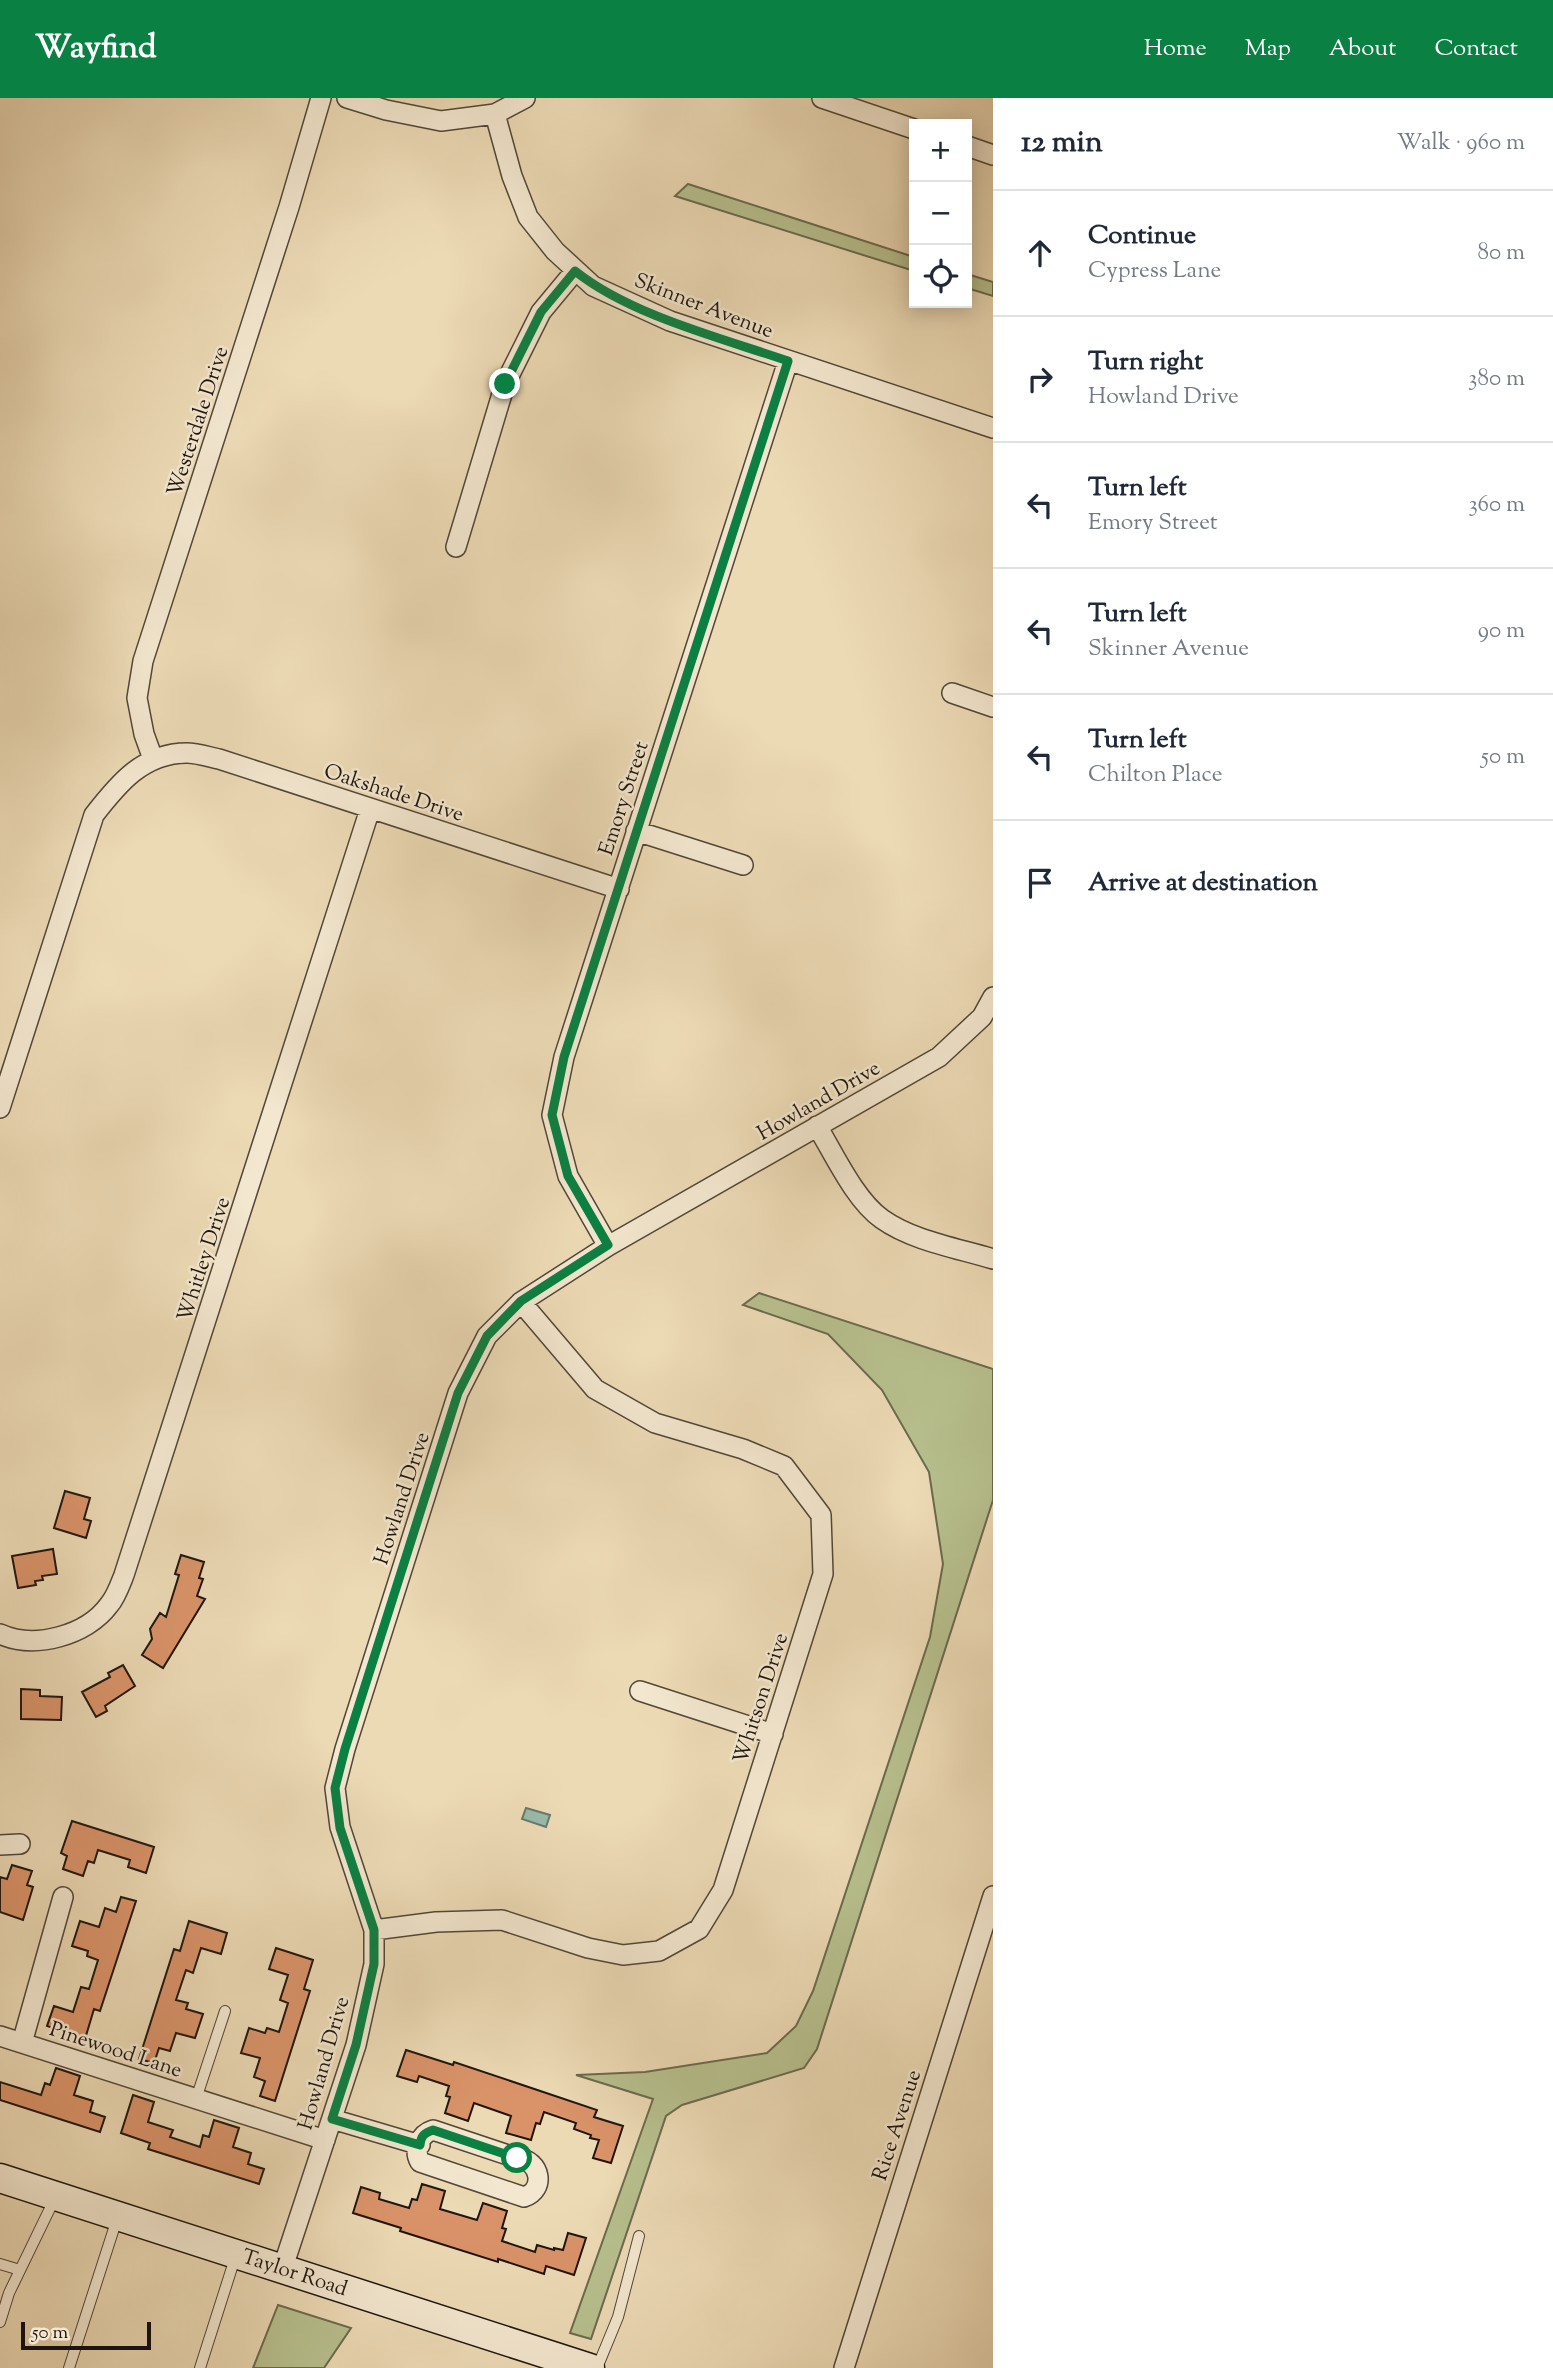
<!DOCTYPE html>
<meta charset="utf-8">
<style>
:root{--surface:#fff;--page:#f2f2f3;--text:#1f2937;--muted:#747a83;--line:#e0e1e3;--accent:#0b8043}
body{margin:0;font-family:"Sorts Mill Goudy",serif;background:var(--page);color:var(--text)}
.controls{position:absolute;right:21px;top:21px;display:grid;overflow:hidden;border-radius:0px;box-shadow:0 4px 18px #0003}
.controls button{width:63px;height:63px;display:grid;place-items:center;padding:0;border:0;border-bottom:2px solid var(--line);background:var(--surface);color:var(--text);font:35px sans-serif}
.scale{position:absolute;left:21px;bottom:18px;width:130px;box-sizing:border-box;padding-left:7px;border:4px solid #1f150e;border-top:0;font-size:19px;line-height:24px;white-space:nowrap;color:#1f150e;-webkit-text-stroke:5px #f3e7cf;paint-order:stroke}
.stop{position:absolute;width:21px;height:21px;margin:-16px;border:5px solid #0b8043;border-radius:50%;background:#fff}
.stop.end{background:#0b8043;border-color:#fff;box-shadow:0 2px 7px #0008}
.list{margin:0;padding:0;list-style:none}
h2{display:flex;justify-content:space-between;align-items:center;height:91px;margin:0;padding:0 28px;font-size:30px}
h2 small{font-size:23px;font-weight:400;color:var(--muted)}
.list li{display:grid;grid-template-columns:46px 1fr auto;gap:21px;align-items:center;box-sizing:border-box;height:126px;padding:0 28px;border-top:2px solid var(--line)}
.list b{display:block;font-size:26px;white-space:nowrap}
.list p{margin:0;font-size:23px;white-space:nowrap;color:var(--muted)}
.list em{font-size:23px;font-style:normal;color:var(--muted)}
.icon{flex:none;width:38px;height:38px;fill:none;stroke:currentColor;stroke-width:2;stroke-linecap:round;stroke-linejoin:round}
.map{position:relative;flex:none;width:993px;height:2270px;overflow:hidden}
header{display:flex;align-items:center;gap:42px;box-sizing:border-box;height:98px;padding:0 35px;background:var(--accent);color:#fff}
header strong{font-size:33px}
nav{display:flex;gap:38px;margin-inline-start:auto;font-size:24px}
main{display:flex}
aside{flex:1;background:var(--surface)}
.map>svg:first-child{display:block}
.green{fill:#b7c08e;stroke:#6b6a4e;stroke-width:2}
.water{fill:#9ba;stroke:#68796c;stroke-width:2}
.building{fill:#da9369;stroke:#1f150e;stroke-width:2}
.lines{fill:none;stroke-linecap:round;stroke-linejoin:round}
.lane-casing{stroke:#524638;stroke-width:12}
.street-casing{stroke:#524638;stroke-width:22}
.secondary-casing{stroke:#1f150e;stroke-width:31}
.lane{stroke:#f3e7cf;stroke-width:10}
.street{stroke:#f3e7cf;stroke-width:19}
.secondary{stroke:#f3e7cf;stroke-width:28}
.route{stroke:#0b8043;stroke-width:9}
.labels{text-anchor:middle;stroke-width:5;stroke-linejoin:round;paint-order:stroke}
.street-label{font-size:21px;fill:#1f150e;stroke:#f3e7cf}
</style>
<header>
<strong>Wayfind</strong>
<nav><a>Home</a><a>Map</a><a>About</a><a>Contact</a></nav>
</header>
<main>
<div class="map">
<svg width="993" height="2270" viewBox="0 0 993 2270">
<rect width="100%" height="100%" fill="#ecdab5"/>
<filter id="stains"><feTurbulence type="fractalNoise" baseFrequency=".00286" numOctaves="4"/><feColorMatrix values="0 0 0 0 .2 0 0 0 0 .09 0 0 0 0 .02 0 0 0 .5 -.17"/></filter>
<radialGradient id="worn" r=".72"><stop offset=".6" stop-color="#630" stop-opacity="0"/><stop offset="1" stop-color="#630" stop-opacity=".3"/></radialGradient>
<path class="green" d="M688 86 914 159V173L675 98Z
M967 176 993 184V198L967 190Z
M759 1195 993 1271V1402L817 1951 804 1970 682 2007 666 2018 591 2241 570 2235 653 2001 576 1977 645 1974 767 1955 796 1928 813 1893 930 1539 943 1466 929 1374 882 1292 828 1236 743 1207Z
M278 2207 351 2230 324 2270H253Z"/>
<path class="water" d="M526 1710 550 1717 546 1729 522 1721Z"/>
<path class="building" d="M65 1393 90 1400 84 1421 91 1423 86 1440 54 1430Z
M53 1451 57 1476 42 1478 43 1482 35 1483 36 1487 18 1490 12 1458Z
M181 1457 204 1464 199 1480 203 1481 197 1498 205 1501 163 1570 142 1557 152 1541 150 1531 160 1515 166 1519 179 1477 175 1476Z
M123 1567 135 1588 105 1608 107 1613 96 1619 82 1594 110 1579 108 1575Z
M21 1591 40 1592V1598L62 1599 61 1622 21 1621Z
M72 1723 154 1749 146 1775 128 1769 130 1762 98 1752 94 1765 88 1763 83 1778 63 1771 67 1758 61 1755Z
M12 1767 32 1773 27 1787 33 1789 23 1822 0 1814V1779L7 1781Z
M121 1799 136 1803 100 1913 94 1911 85 1941 47 1928 54 1908 73 1914 81 1889 89 1891 98 1862 87 1858 88 1853 72 1848 80 1823 99 1829 105 1810 116 1814Z
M189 1823 227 1835 221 1856 201 1850 193 1875 186 1872 176 1902 188 1905 186 1911 203 1916 195 1940 176 1935 170 1953 159 1950 154 1965 139 1961 174 1851 180 1853Z
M276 1850 313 1862 304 1891 310 1893 275 2003 260 1998 265 1983 254 1979 260 1960 241 1955 249 1930 265 1935 267 1930 279 1934 288 1905 280 1902 288 1877 269 1871Z
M406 1952 453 1967 454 1964 597 2012 594 2019 623 2028 611 2065 593 2060 599 2042 590 2040 591 2037 574 2031 576 2025 544 2014 540 2026 536 2025 531 2042 506 2035 511 2018 474 2005 468 2023 445 2015 450 1999 446 1998 449 1988 419 1978 417 1984 397 1978Z
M56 1970 80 1978 74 1997 93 2003 90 2014 105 2019 100 2034 0 2002V1984L41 1997 45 1985 50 1987Z
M133 1997 154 2004 148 2024 173 2032 170 2039 200 2049 203 2037 209 2039 214 2022 239 2030 233 2049 251 2055 248 2066 264 2071 259 2086 148 2051 150 2045 121 2035Z
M422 2086 445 2093 440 2111 477 2122 483 2105 507 2113 502 2130 506 2131 502 2143 535 2154 537 2147 554 2152V2150L563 2152 568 2135 586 2140 574 2177 546 2168 544 2176 498 2161V2164L400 2133 401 2130 353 2115 361 2089 380 2095 379 2101 409 2110 412 2101 417 2102Z"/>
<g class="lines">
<defs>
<path id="lane" d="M196 2001 225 1913
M0 2166 20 2172
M0 2224 9 2195 55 2100
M69 2270 117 2121
M200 2270 236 2157
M597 2270 618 2219 639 2138"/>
<path id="street" d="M347 0 386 12 441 23 495 16 525 0
M822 0 914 31
M495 16 512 78 528 119 555 153 593 188 670 223 993 330
M967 48 993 57
M456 449 505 286 541 214 575 173
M952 595 993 609
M153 661 144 636 137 600 143 563 289 109 321 0
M636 733 743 767
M0 1010 94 717C118 686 143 655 187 655 197 655 209 659 219 661L619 791
M817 1028C834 1056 855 1102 882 1121 913 1143 957 1150 993 1161
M608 1148 568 1078 552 1017 564 959 788 263
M0 1536C35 1552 87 1537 109 1507 116 1499 120 1487 124 1477L370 711
M640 1593 773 1636
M0 1747 20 1746
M374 1832 436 1824 502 1822 588 1850 623 1857 659 1853 699 1831 723 1792 823 1476 821 1417 784 1368 743 1351 655 1325 595 1291 521 1204
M0 1938 325 2042
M22 1945 63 1799
M332 2021 420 2047
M433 2032 517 2060C541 2062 546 2092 524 2099L420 2064C413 2052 420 2036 433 2032Z
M283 2169 356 1947 374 1866V1832L340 1729 335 1690 345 1651 458 1295 487 1238 521 1204 608 1148 939 959 982 919 993 899
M844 2270 993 1798"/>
<path id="secondary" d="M0 2080 590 2270"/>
</defs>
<use href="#lane" class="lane-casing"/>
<use href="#street" class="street-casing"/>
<use href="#secondary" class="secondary-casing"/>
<use href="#lane" class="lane"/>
<use href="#street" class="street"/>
<use href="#secondary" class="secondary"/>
</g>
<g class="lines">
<path class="route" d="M505 286 541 214 575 173C630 217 721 240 788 263L564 959 552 1017 568 1078 608 1147 521 1203 487 1238 458 1295 345 1651 335 1690 340 1730 374 1832V1866L356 1947 332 2021 420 2047C421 2038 424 2035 433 2032L517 2060"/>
</g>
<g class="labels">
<g class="street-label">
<text transform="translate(704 207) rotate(21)" y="7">Skinner Avenue</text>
<text transform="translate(197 323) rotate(-72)" y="7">Westerdale Drive</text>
<text transform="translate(394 694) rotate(18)" y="7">Oakshade Drive</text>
<text transform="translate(623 700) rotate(-72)" y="7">Emory Street</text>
<text transform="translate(818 1002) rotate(-30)" y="7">Howland Drive</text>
<text transform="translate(203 1161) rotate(-72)" y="7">Whitley Drive</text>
<text transform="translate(401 1400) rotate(-72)" y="7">Howland Drive</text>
<text transform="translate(760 1600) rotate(-72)" y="7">Whitson Drive</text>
<text transform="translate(116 1951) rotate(18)" y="7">Pinewood Lane</text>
<text transform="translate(323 1965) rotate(-74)" y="7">Howland Drive</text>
<text transform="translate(896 2027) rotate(-72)" y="7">Rice Avenue</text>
<text transform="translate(295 2174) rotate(18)" y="7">Taylor Road</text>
</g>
</g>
<rect width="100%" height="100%" filter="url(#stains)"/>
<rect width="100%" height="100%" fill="url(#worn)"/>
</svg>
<div class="controls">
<button>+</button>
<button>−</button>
<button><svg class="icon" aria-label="locate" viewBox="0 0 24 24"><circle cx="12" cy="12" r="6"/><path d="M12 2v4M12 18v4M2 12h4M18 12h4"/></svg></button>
</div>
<div class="scale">50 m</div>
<div class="stop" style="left:517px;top:2060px"></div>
<div class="stop end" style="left:505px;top:286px"></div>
</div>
<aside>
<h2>12 min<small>Walk · 960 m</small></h2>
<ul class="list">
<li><svg class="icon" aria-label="ahead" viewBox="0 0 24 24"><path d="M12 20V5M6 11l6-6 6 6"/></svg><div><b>Continue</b><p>Cypress Lane</p></div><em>80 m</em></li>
<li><svg class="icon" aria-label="right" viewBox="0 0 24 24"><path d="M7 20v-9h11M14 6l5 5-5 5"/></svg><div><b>Turn right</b><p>Howland Drive</p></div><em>380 m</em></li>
<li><svg class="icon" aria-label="left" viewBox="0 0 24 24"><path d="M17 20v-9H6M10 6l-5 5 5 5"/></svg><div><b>Turn left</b><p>Emory Street</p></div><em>360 m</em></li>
<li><svg class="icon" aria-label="left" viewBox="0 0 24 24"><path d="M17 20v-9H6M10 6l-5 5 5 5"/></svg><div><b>Turn left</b><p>Skinner Avenue</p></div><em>90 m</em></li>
<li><svg class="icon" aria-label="left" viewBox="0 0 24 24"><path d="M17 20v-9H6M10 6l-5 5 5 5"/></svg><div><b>Turn left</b><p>Chilton Place</p></div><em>50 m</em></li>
<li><svg class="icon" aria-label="arrive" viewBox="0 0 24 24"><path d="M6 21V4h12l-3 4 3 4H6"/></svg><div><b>Arrive at destination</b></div></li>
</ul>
</aside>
</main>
